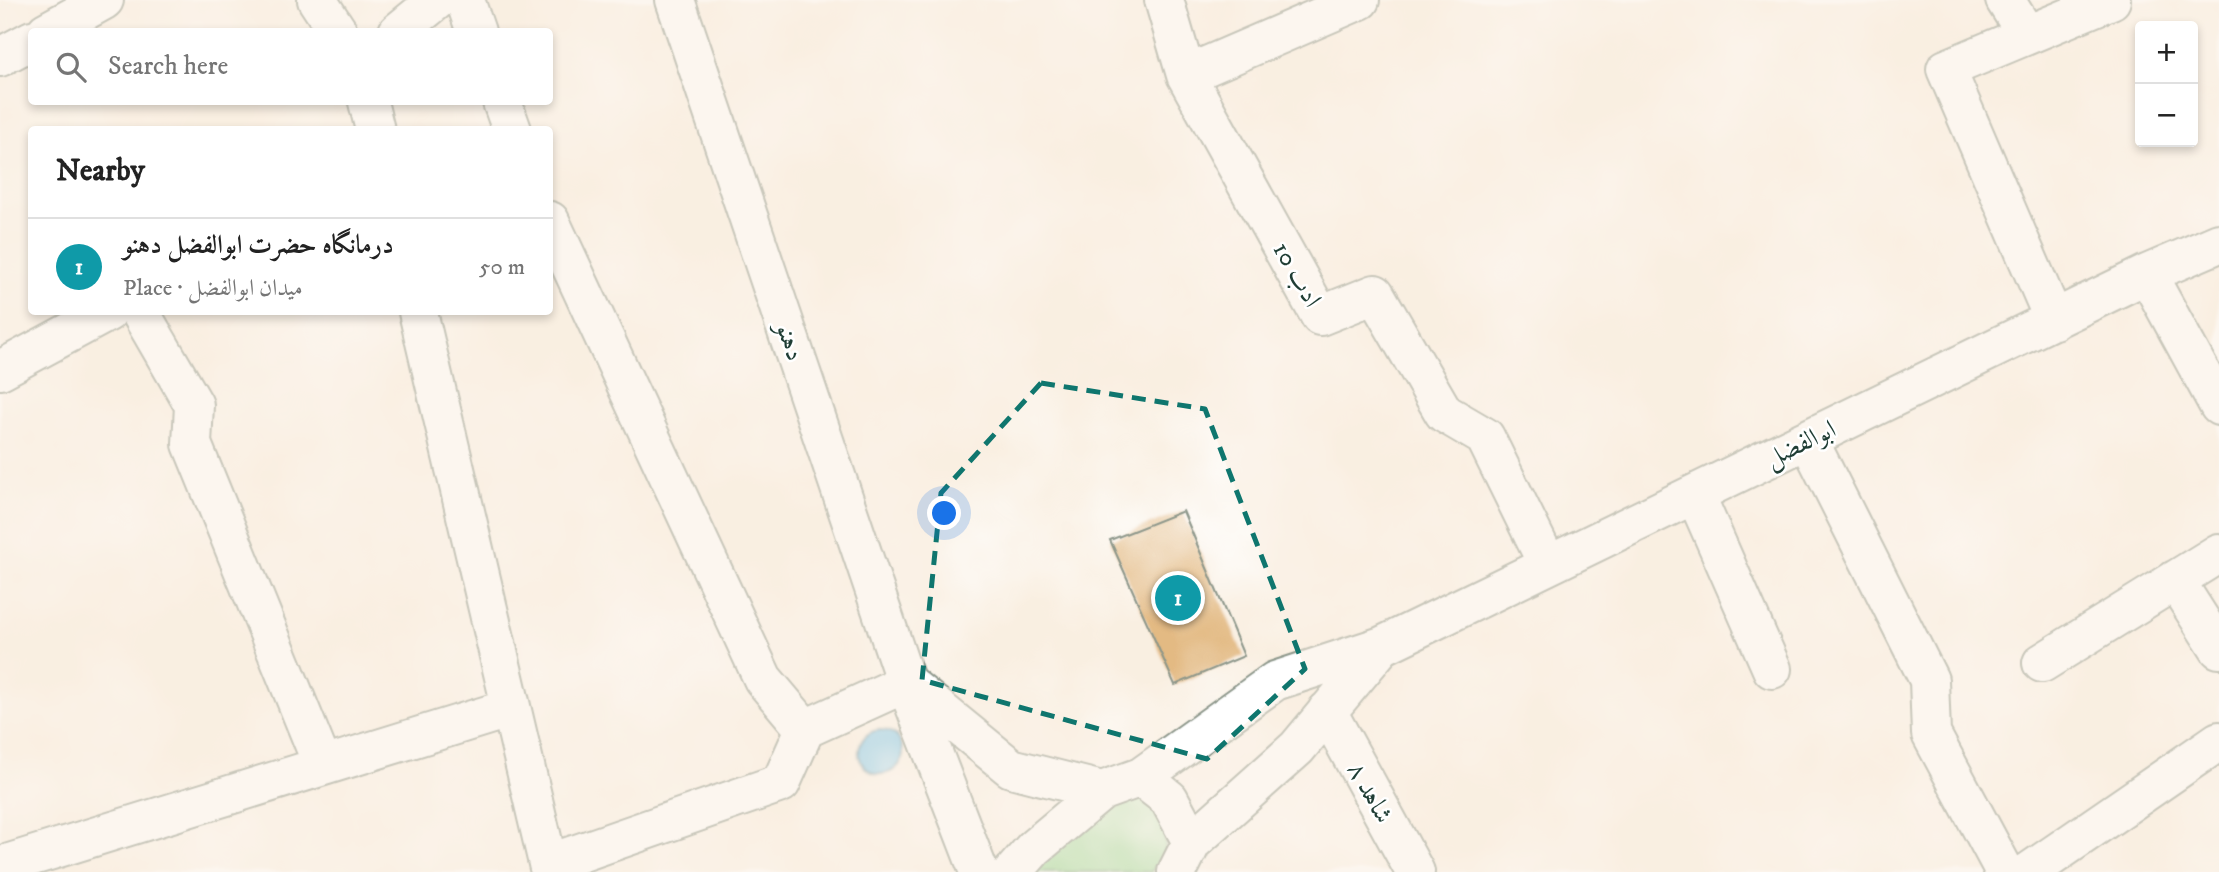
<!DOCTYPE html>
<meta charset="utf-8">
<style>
:root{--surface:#fff;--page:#f6f6f6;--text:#222;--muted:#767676;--line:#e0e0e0;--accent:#db2777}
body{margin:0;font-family:"IM FELL DW Pica",Amiri,serif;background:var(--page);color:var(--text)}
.controls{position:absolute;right:21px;top:21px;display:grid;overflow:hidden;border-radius:7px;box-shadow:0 4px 10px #0003}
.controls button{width:63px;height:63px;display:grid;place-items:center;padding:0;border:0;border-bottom:2px solid var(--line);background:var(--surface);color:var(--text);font:35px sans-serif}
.you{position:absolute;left:945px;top:514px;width:24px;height:24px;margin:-18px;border:5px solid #fff;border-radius:50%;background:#1a73e8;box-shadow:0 0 0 10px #1a73e833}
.badge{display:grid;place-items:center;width:46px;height:46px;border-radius:50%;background:var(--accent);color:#fff;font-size:23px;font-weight:700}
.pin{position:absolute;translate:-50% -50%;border:4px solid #fff;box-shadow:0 2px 7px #0006}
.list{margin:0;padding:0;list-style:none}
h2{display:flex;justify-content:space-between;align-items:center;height:91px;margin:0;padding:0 28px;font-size:30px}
h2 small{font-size:23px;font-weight:400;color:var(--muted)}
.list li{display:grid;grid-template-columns:46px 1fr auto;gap:21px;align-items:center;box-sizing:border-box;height:98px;padding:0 28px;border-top:2px solid var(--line)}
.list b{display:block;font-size:26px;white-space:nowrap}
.list p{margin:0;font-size:23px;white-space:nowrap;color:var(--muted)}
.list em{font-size:23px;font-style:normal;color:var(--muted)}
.icon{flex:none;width:38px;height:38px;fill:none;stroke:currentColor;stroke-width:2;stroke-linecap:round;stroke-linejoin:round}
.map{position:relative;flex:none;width:2219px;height:872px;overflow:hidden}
.search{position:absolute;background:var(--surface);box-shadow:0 4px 10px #0003;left:28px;top:28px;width:525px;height:77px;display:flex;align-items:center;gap:18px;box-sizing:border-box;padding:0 24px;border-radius:7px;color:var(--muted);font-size:26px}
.panel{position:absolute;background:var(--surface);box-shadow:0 4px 10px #0003;left:28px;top:126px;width:525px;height:189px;border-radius:7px}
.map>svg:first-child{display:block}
.green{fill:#91d58d;stroke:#588960;stroke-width:2}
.water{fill:#6dc1e9;stroke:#467f8e;stroke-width:2}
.building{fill:#e3ba83}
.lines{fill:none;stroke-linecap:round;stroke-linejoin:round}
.minor-casing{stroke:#8c968a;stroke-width:42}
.major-casing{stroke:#8c968a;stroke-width:42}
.minor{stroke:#fff;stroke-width:38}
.major{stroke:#fff;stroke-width:38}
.marked{fill:none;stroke:#0f766e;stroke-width:5;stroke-dasharray:14 9;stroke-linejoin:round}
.labels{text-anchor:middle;stroke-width:5;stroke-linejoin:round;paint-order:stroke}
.street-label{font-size:26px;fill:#1f3d34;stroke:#fff}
</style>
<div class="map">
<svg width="2219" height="872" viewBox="0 0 2219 872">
<rect width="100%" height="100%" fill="#fff"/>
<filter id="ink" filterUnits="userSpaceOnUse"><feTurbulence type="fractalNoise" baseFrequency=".0143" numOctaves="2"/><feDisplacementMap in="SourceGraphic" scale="14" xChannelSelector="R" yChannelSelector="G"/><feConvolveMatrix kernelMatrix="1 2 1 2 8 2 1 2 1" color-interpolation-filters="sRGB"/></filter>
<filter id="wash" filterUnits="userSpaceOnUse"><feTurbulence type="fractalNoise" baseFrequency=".00686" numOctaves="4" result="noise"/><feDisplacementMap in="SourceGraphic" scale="28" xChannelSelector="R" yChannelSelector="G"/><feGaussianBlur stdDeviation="1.57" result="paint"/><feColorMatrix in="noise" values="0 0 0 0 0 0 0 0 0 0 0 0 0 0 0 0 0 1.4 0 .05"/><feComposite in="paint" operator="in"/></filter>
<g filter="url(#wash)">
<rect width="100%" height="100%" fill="#f9efe1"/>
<path class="green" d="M1135 794 1164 817 1166 854 1151 872H1034L1075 826Z"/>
<path class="water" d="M859 752a22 22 0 1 1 44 0a22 22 0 1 1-44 0Z"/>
<g id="blocks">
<path class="building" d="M1183 511 1244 656 1175 685 1110 540Z"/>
</g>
</g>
<g filter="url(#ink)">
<use href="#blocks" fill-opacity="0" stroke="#8c968a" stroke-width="2"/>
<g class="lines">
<defs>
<path id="minor" d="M317 0 338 32
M465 0 476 32
M675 0 906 683 979 872
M1164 0 1186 75 1320 316 1375 294 1444 413 1485 437 1548 565
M2005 0 2027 35
M398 32 437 0
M1186 75 1360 0
M368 102 375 130
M502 102 512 130
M550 221 763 679 805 729
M2147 274 2219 406
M140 312 194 405 192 444 323 766
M418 312 550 872
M2054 320 1946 69 2111 0
M0 370 108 312
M1808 439 1929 680 1931 734 2005 872
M1695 494 1772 669
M2175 580 2219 649
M2042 663 2219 553
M908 684 1011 768 1102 791
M1327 711 1415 872
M1141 777 1275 681 1382 646 2147 274 2219 243
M1192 842 1297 748 1382 646
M548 864 781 783 805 729 906 683
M0 866 511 708
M1013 872 1034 848 1102 791 1141 777 1169 799 1192 842 1177 872
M2029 872 2219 741"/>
<path id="major" d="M46 32 104 0
M0 57 32 40"/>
</defs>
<use href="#minor" class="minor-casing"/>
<use href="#major" class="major-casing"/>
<use href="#minor" class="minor"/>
<use href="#major" class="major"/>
</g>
</g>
<path d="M0 0H2219V872H0ZM1041 383 1205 409 1305 669 1207 759 922 680 941 493Z" fill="#f9efe1" fill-opacity=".55" fill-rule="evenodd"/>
<path class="marked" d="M1041 383 1205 409 1305 669 1207 759 922 680 941 493Z"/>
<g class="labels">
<g class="street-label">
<text transform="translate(1298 274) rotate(60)" y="9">ادب 10</text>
<text transform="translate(791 341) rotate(71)" y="9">دهنو</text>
<text transform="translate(1800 443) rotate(-26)" y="9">ابوالفضل</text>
<text transform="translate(1371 792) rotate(61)" y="9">شاهد ۸</text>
</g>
</g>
</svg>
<div class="controls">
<button>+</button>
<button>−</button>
</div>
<div class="you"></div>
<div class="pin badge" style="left:1178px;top:598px;background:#0f9aa8">1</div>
<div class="search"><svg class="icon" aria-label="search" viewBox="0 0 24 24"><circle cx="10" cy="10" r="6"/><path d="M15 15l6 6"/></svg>Search here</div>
<section class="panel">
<h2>Nearby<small></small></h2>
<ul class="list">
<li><span class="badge" style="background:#0f9aa8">1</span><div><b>درمانگاه حضرت ابوالفضل دهنو</b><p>Place · میدان ابوالفضل</p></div><em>50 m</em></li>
</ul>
</section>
</div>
